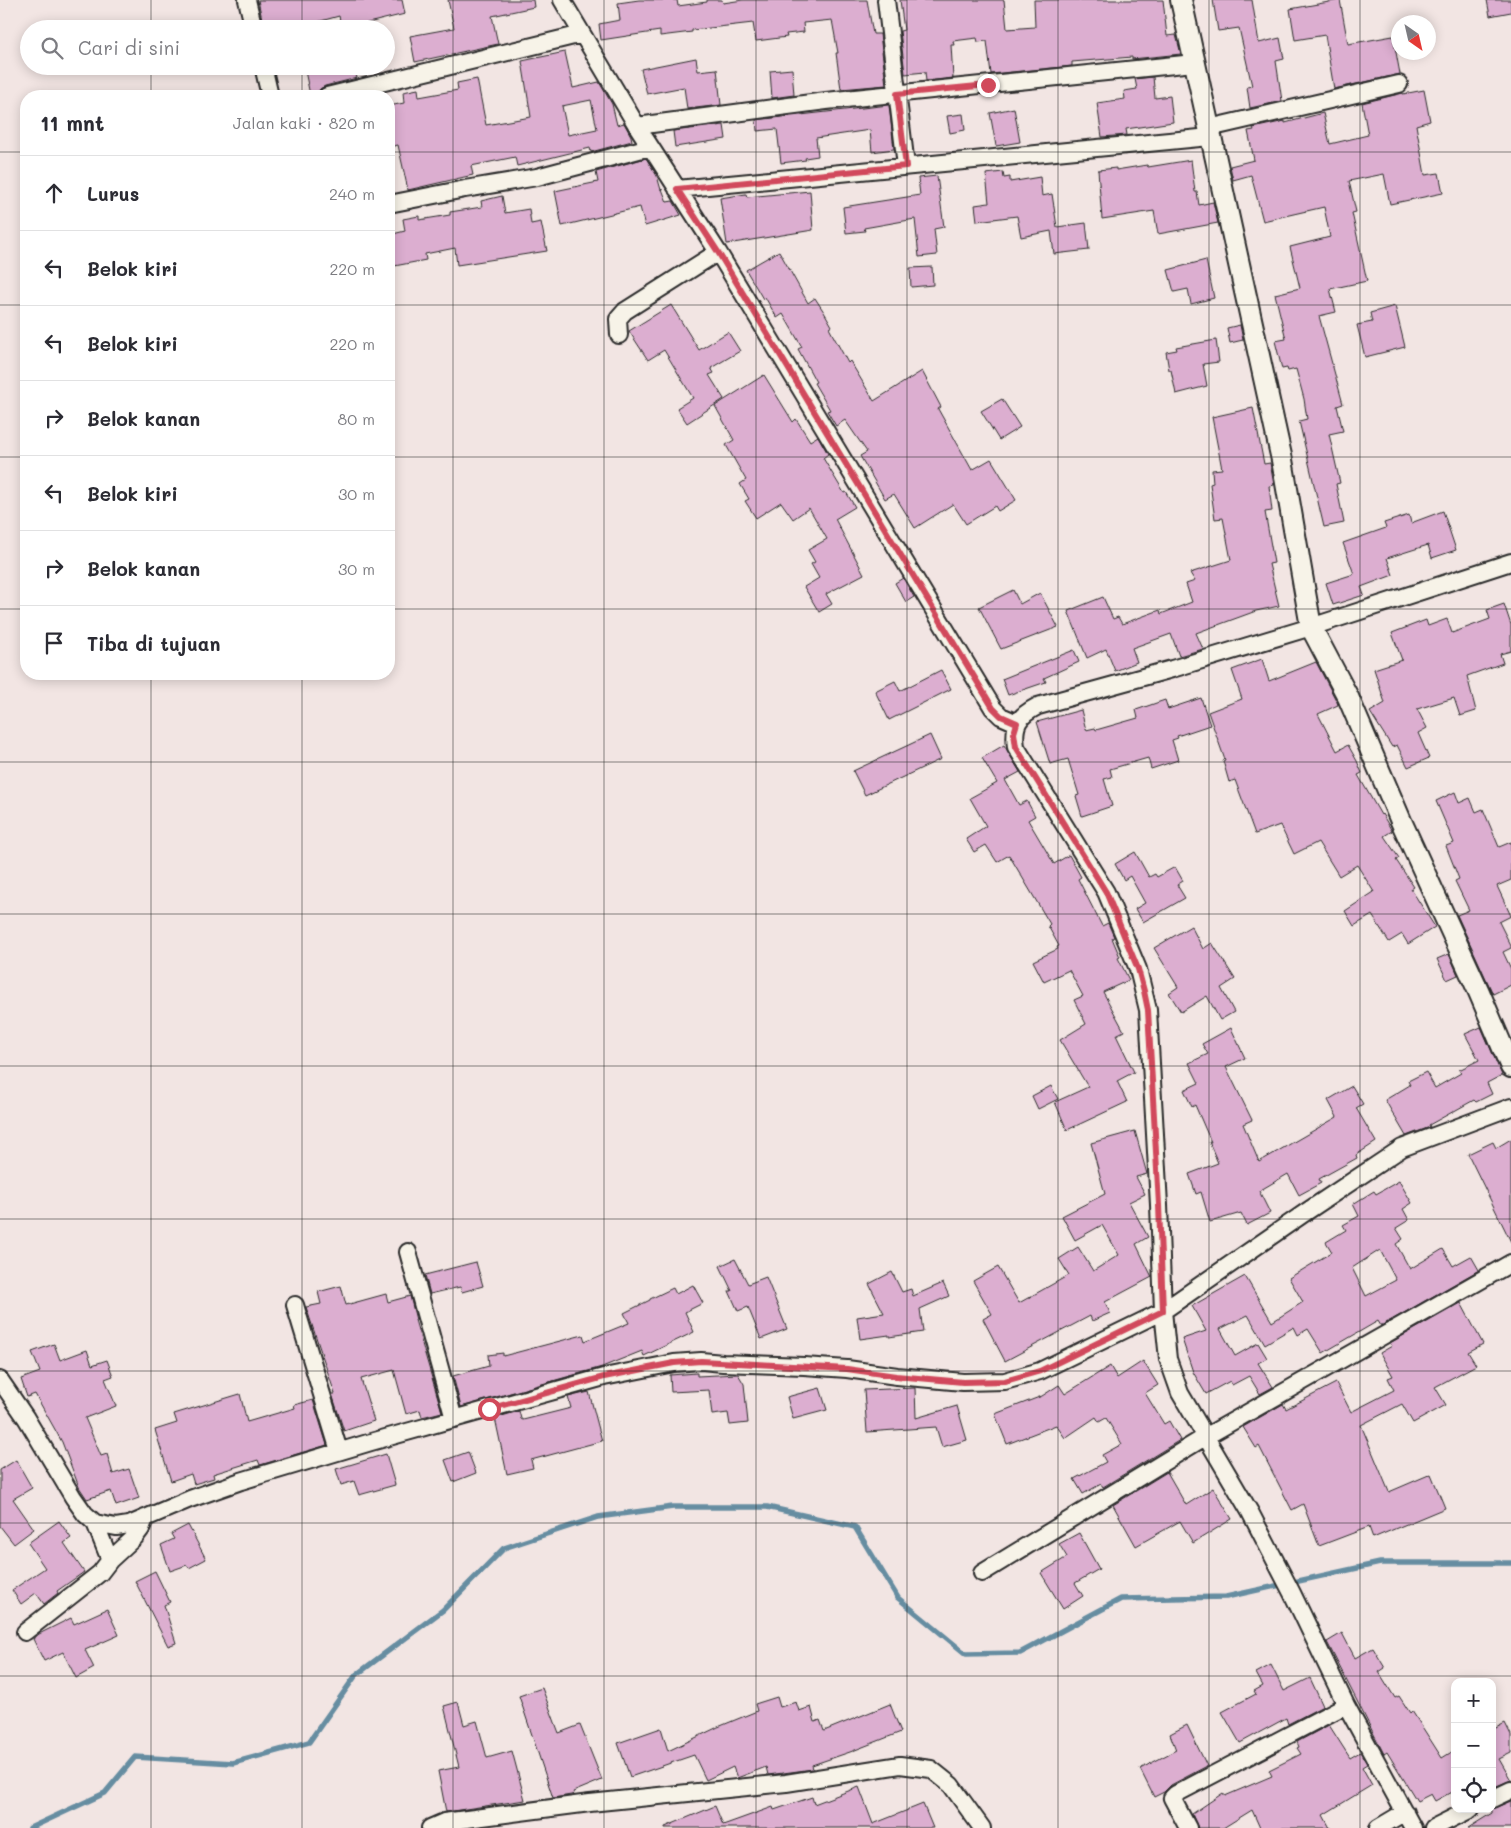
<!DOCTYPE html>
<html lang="id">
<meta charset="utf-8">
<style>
:root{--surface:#fff;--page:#f7f7f7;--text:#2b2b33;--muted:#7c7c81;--line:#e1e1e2}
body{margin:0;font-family:Mali,sans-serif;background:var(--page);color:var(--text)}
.controls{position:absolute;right:15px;bottom:15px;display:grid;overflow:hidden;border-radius:10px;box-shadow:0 2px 12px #0003}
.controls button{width:45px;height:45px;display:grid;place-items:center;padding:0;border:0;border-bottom:1px solid var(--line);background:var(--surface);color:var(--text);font:25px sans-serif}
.compass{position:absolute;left:1391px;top:15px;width:45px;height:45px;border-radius:50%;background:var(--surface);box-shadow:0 2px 12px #0003;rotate:146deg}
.stop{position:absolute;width:15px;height:15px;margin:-11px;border:4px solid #d1495b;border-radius:50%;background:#fff}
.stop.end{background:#d1495b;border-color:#fff;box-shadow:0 1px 5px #0008}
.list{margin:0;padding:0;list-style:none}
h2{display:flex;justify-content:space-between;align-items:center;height:65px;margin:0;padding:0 20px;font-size:21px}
h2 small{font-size:16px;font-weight:400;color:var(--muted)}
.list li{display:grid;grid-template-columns:32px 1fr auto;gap:15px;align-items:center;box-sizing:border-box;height:75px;padding:0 20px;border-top:1px solid var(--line)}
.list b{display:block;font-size:19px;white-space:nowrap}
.list em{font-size:16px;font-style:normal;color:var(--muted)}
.icon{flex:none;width:28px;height:28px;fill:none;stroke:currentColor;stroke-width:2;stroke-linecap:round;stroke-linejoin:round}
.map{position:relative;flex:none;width:1511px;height:1828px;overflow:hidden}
.search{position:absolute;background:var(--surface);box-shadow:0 2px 12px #0003;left:20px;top:20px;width:375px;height:55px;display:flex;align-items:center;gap:12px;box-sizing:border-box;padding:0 18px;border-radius:28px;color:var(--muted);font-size:19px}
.panel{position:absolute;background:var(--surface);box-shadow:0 2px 12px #0003;left:20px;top:90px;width:375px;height:590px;border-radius:20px}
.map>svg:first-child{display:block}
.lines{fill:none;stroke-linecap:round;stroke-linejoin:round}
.stream{stroke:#668da1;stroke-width:5.5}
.building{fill:#dcaed0;stroke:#2b2b2b;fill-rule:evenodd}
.minor-casing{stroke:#2b2b2b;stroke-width:20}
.tertiary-casing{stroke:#2b2b2b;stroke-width:24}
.minor{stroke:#f7f3e8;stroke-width:16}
.tertiary{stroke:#f7f3e8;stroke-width:20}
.route{stroke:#d1495b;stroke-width:6}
.grid{fill:none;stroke:#2b2b2b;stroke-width:1;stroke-opacity:0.55}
</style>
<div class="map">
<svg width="1511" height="1828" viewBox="0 0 1511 1828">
<rect width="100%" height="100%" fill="#f2e5e3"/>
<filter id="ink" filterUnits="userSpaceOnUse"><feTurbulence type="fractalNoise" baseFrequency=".02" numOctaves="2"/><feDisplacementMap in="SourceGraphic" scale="10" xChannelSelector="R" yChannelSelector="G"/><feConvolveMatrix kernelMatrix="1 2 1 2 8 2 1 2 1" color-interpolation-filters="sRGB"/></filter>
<g filter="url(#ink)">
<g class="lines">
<path class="stream" d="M30 1828 105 1793 135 1757 233 1763 309 1742 356 1675 443 1610 504 1548 598 1517 673 1507H767L855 1527 898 1598 966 1654 1020 1653 1121 1599 1226 1597 1380 1563H1511"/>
</g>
<path class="building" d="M258 0H402L405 14 343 29H342L339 16 292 29H264Z
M448 0H533L534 7 492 16 498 44 415 62 410 36 454 28Z
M639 0H677L678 6 707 2V0H722L723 3 743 0H867L873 34H880L886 85 841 89 836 53H838L832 20 803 23 804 32 786 34 787 37 756 41 753 23 692 30V32L660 36V31L601 40 599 24 620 20 618 3Z
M900 0H1004L1007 29 1035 27 1034 0H1163L1167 36 1176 35 1181 54 1132 59V57L1072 62V66L991 74 987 41 978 42 977 38 953 41 954 45H951L953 78 926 81 925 72 905 74 900 31 904 30Z
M1213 0H1252L1259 43 1280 38 1284 59 1276 61 1282 101 1250 108 1247 87 1252 86 1239 28 1218 31Z
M1340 0 1348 44 1393 36 1400 74 1334 89 1325 35 1295 40 1290 9Z
M1487 0H1511V12L1490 16Z
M565 52 573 88 599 82 612 104 617 125 624 123 631 136 632 141 591 152 590 148 517 166 515 157 471 166 473 175 408 190 398 145 389 147V106L404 103 403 92 418 89 419 97 458 90 457 83 477 79 486 125 531 117 522 61ZM591 100 597 129 568 135 562 106Z
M696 58 698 71 717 69 721 105 687 109 684 87 647 94 641 69Z
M304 66H354L357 78 325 86 320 89 317 94 310 95Z
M792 69 794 95 772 98 770 71Z
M1153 77 1155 98 1170 96 1173 122 1126 129 1127 135 1102 137 1097 103 1125 99 1124 91 1137 89 1135 79Z
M1424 90 1430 121 1416 125 1425 175 1439 173 1443 193 1390 204 1384 174 1349 181 1356 212 1352 213 1367 281 1330 289 1336 312 1319 316 1343 404 1337 406 1343 431 1329 434 1340 483 1336 484 1344 523 1324 527 1299 421 1307 419 1304 399 1296 369 1288 371 1287 368 1282 369 1275 341 1286 339 1275 294 1300 288 1290 247 1330 237 1324 207 1263 221 1251 175 1233 180 1230 166 1254 160 1248 131 1254 130 1253 128 1285 121V123L1323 113 1330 144 1368 135 1362 103 1403 93V94Z
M889 105 894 149 872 152 870 130 816 138 818 156 805 158 806 160 781 163 777 129 757 131 756 120Z
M1014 108 1020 142 996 146 990 113Z
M963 114 965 130 950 133 947 116Z
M724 125 726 139 675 147 673 131Z
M646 158 657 176 661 190 662 189 667 202 673 201 681 215 645 226 640 207 562 226 555 191 598 182 596 172Z
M1191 160 1195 192H1197L1199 205 1213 202 1218 223 1158 234 1154 211 1102 219 1098 170 1116 168V170L1147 165 1148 167Z
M1003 172 1004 178 1010 177V182L1040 177 1042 196 1052 194 1057 227 1086 223 1089 250 1054 254 1051 231 1021 237 1017 216 977 221 975 205 989 203 986 174Z
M937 176 944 227 934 229 937 255 919 257 915 219 864 228 865 231 846 233 843 207 920 195 918 178Z
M810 191 813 230 727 244 720 198 746 194 747 197Z
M502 196 505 213 529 209 531 224 541 222 547 251 457 265 455 248 425 254 426 260 389 267V235L405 231 403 219 419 216V220L450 215V212L482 207 481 201Z
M779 251 808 303 815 298 824 312 832 326 829 328 848 363 850 361 874 401 922 371 941 407 938 409 972 470 991 459 1016 500 998 511 995 506 966 524 953 504 915 528 894 494 885 499 860 456 867 452 845 420 836 426 827 411 830 410 814 383 816 382 798 349 802 347 783 314 777 318 765 297 763 299 746 270Z
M1206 260 1214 298 1191 304 1188 289 1174 292 1168 270Z
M932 267 933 285 911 287 910 268Z
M671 305 699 350 728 332 740 351 711 368 714 373 709 375 724 399 687 423 677 408 693 398 664 350 648 360 629 331Z
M1395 306 1405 347 1365 357 1357 325 1372 322 1370 313Z
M1240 325 1243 340 1230 343 1227 328Z
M1216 340 1219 362 1203 364 1207 386 1176 394 1171 370H1169L1166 352 1177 350 1176 347Z
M764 375 793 422 796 419 810 441 818 436 828 454 823 458 844 493 846 492 855 507 835 519 864 574 826 594 832 604 819 612 804 587 819 578 811 564 815 562 808 550 827 539 809 508 793 519 781 502 756 518 745 501 749 499 740 484 746 480 726 445 734 440 715 406Z
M1002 399 1020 427 999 440 981 411Z
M1253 408 1264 464 1270 463 1274 485 1269 486 1272 511 1265 512 1274 563 1269 564 1279 606 1256 611 1196 633 1203 649 1179 656 1171 634 1132 648 1137 662 1115 671 1106 649 1087 658 1068 611 1103 597 1113 619 1118 617 1122 624 1160 610 1161 614 1192 602 1186 584 1195 581 1190 573 1231 560 1223 518 1215 519 1210 484 1213 483 1212 470 1222 469 1212 417Z
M1443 511 1456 550 1432 558 1428 545 1387 558 1393 575 1361 587 1364 595 1333 605 1326 583 1354 574 1343 543 1386 528 1384 523 1409 515 1411 523Z
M903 578 914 597 906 602 895 583Z
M1013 590 1020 604 1040 593 1058 627 1001 649 979 607Z
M1504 604 1511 625V651L1500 654 1503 663 1467 676 1476 711 1460 716 1454 698 1417 709 1427 728 1418 733 1429 758 1408 767 1397 745 1392 747 1370 712 1385 703 1374 669 1402 660 1392 633 1426 620 1428 626 1447 619 1452 633 1490 619 1487 610Z
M1074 650 1079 662 1044 678 1046 682 1008 695 1002 679Z
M1262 659 1269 681 1316 662 1337 702 1338 705 1318 714 1337 751 1348 745 1357 761 1362 773 1358 775 1381 815 1382 814 1392 831 1384 836 1399 858 1396 860 1414 887 1411 889 1435 927 1408 944 1402 934 1389 942 1372 915 1354 926 1345 911 1374 892 1357 865 1339 876 1318 842 1294 854 1280 825 1255 834 1235 780 1229 782 1223 761 1225 760 1208 712 1242 699 1232 670Z
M941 670 951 689 889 720 875 691 895 681 900 691Z
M1201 698 1210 725 1177 736 1178 738 1172 740 1178 760 1151 769 1148 758 1110 769 1112 777 1104 779 1112 806 1082 816 1076 796 1079 795 1068 759 1050 764 1037 722 1081 710 1086 730 1095 728 1096 730 1138 718 1136 710 1165 700 1168 709Z
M930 735 941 759 865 795 853 771Z
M1004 745 1020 772 1005 780 1019 805 1027 801 1035 816 1028 820 1054 864 1069 855 1081 877 1078 879 1102 926 1108 923 1114 937 1112 938 1120 957 1118 958 1129 980 1103 992 1124 1031 1116 1035 1134 1072 1117 1081 1127 1102 1067 1130 1055 1102 1088 1087 1060 1040 1086 1024 1074 1000 1083 996 1069 970 1044 982 1033 961 1058 949 1057 947 1059 946 1048 926 1050 924 1009 855 997 862 986 845 974 852 966 839 986 826 970 798 997 783 982 758Z
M1455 792 1459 803 1470 798 1476 812 1483 809 1499 847 1511 842V880L1497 886 1511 916 1499 922 1511 946V948L1503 952 1511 969V985L1493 994 1457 915 1469 910 1455 881 1459 879 1446 846 1454 843 1436 801Z
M1135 852 1149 877 1155 874 1157 877 1175 867 1183 881 1177 885 1185 898 1143 922 1135 909 1145 903 1130 876 1124 880 1115 864Z
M1191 926 1203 949 1212 943 1235 979 1221 988 1234 1012 1220 1020 1207 996 1181 1012 1169 993 1178 987 1154 948Z
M1449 954 1458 975 1447 980 1437 959Z
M1481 1027 1502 1075 1487 1083 1492 1094 1476 1102 1474 1100 1429 1125 1430 1127 1406 1136 1385 1100 1410 1085 1408 1081 1426 1072 1435 1088 1461 1073 1459 1070 1479 1060 1465 1034Z
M1231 1028 1245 1058 1226 1067 1252 1120 1243 1124 1259 1162 1337 1117 1328 1100 1352 1086 1363 1104 1356 1108 1376 1142 1356 1155 1357 1158 1319 1179 1321 1183 1299 1195 1288 1174 1259 1191 1270 1213 1247 1225 1241 1213 1210 1222 1201 1192 1196 1194 1189 1174 1218 1163 1209 1142H1211L1195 1105 1192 1107 1184 1090 1199 1083 1189 1063 1208 1054 1202 1044Z
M1051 1086 1058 1099 1038 1109 1032 1096Z
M1135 1131 1147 1174 1136 1177 1145 1194 1129 1202 1148 1237 1136 1244 1152 1277 1105 1302 1110 1313 1092 1321 1090 1316 1005 1361 983 1319 992 1314 973 1281 998 1267 1019 1303 1069 1275 1059 1259 1078 1247 1093 1271 1119 1255 1102 1225 1075 1240 1062 1216 1105 1194 1091 1143Z
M1511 1139V1242L1468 1154 1493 1142 1496 1148Z
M1399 1181 1412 1203 1403 1209 1409 1220 1396 1228 1403 1239 1396 1244 1410 1269 1443 1249 1453 1266 1471 1256 1479 1270 1381 1326 1378 1321 1323 1353 1308 1329 1298 1335 1294 1327 1265 1344 1248 1315 1220 1329 1235 1356 1258 1343 1267 1358 1258 1363 1273 1387 1260 1394 1249 1376 1232 1385 1230 1381 1206 1394 1193 1372 1182 1339 1206 1331 1192 1306 1245 1276 1272 1322 1303 1302 1289 1278 1332 1252 1326 1242 1346 1230 1343 1225 1359 1216 1353 1204 1374 1191 1376 1194ZM1380 1250 1396 1280 1366 1296 1352 1268Z
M735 1259 748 1284 766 1277 787 1329 761 1339 748 1307 738 1311 729 1291H732L720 1266Z
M476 1262 483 1286 462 1292 460 1287 430 1294 425 1275Z
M892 1272 902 1292 911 1289 913 1296 943 1283 949 1296 920 1309 923 1332 889 1337V1335L860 1339 857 1317 884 1313 869 1284Z
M693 1285 703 1303 685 1312 694 1332 644 1356 642 1351 602 1367 461 1407 453 1376 489 1366 488 1355 503 1353V1356L583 1335 585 1341 629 1323 624 1313 650 1300V1299L673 1288 676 1294Z
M341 1286 346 1305 386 1294 388 1302 410 1296 416 1320H415L442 1412 422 1417 420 1410 406 1414 394 1370 361 1379 374 1421 344 1431 332 1394H335L306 1307 321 1304 318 1292Z
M1461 1303 1483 1344 1468 1352 1476 1365 1435 1387 1446 1405 1413 1423 1402 1404 1361 1425 1389 1492 1431 1474 1445 1508 1373 1538 1369 1527 1319 1546 1303 1504 1292 1510 1259 1446 1256 1448 1243 1427 1283 1404 1286 1409 1336 1383 1351 1412 1394 1390 1388 1378 1393 1376 1380 1353 1392 1346 1390 1343Z
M54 1344 60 1360 87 1350 92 1365 107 1360 113 1376 105 1379 116 1406 85 1418 101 1456 107 1454 113 1474 129 1469 139 1498 116 1506 111 1491 87 1499 79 1487 62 1442 35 1394 27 1397 21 1379 40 1372 32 1352Z
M1143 1361 1158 1385 1145 1393 1164 1424 1169 1421 1180 1440 1103 1487 1101 1484 1083 1494 1074 1479 1106 1462 1102 1455 1122 1444 1106 1418 1099 1422 1096 1417 1065 1438 1056 1425 1007 1444 995 1414 1042 1396 1059 1385 1065 1394 1110 1366 1117 1378Z
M697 1373V1376L738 1374 744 1384 748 1423 730 1425 728 1413 712 1415 709 1390 671 1392 670 1375Z
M820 1388 827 1410 793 1419 787 1397Z
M915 1388 916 1418 957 1406 967 1440 942 1447 936 1427 867 1432 864 1390Z
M589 1392 602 1441 531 1460 533 1468 507 1474 495 1418 519 1411 521 1419 523 1420 571 1408 568 1397Z
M240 1394 247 1422 295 1408 294 1405 313 1400 327 1445 260 1465 258 1460 213 1474 214 1478 194 1484 191 1474 171 1481 155 1430 177 1423 174 1414Z
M468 1452 476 1473 453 1482 445 1460Z
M386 1454 395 1485 359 1495 354 1481 341 1485 336 1469Z
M16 1460 32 1488 13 1499 34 1529 14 1544 0 1526V1470Z
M1167 1472 1186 1505 1213 1488 1232 1519 1193 1543 1180 1521 1136 1546 1113 1505Z
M59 1521 71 1538 64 1543 84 1572 57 1591 58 1593 44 1604 36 1593 21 1604 12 1590 45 1568 28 1543Z
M188 1525 206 1559 189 1568 187 1565 170 1571 161 1545 174 1539 171 1534Z
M1079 1533 1099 1569 1075 1583 1083 1596 1063 1609 1041 1573 1067 1557 1059 1544Z
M155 1571 170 1602 164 1605 176 1643 168 1646 135 1581Z
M107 1609 119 1635 85 1650 94 1668 76 1678 63 1652 44 1661 33 1639 39 1634 71 1618 74 1624Z
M1342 1633 1355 1658 1373 1648 1385 1668 1379 1672 1395 1698 1399 1696 1410 1713 1412 1711 1442 1758 1455 1750V1790L1435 1801 1431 1794 1417 1801 1387 1752 1384 1754 1327 1642Z
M1271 1665 1284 1691 1310 1678 1323 1706 1288 1724 1286 1718 1240 1743 1222 1712 1256 1694 1254 1691 1263 1686 1256 1673Z
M542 1688 559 1733 580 1725 602 1780 573 1792 574 1794 571 1795 553 1798 519 1696Z
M777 1697 780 1707 796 1702 799 1711 811 1707 815 1722 820 1720 824 1731 890 1704 901 1732 850 1752 812 1765 813 1769 768 1775 766 1767 737 1778 733 1767 706 1780 694 1755 630 1777 618 1743 661 1728 668 1751 718 1727 757 1711 755 1704Z
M458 1702 464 1725 477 1721 487 1758 512 1751 525 1800 446 1812 438 1771 459 1767 444 1706Z
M1505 1723 1511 1735V1753L1499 1759 1511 1780 1492 1788V1730Z
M1187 1725 1207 1766 1171 1785 1164 1792 1154 1797 1140 1769 1176 1750 1170 1734Z
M1329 1725 1350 1758 1360 1752 1367 1764 1362 1767 1372 1785 1323 1815 1330 1828H1260L1252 1810 1223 1828H1198L1192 1814 1223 1793 1225 1796 1272 1776 1269 1770 1301 1754 1297 1748 1299 1747 1297 1742Z
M859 1787 873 1824 923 1804 933 1828H665V1827L715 1806 723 1825 773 1807 774 1810 812 1797 814 1804Z
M1511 1801V1828H1468L1492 1813V1809Z"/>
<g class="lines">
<defs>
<path id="minor" d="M247 0 254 29
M562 0 637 126 718 252 993 708 1001 716 1017 723
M886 0 906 166
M263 66 270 96
M327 96 582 34
M637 126 826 101 1194 63
M1209 128 1399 84
M677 189 1210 137
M389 204 465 189 537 177 650 147
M619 335 618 319 625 311 718 252
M408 1252 454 1419
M295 1305 339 1451
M0 1380 26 1418 73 1497 85 1514 95 1523 116 1527 129 1525 190 1499 241 1481 371 1442 604 1377 674 1363 701 1361 723 1363 804 1366 847 1369 897 1376 963 1382 1005 1381 1040 1371 1163 1311 1306 1212 1402 1148 1511 1107
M95 1523 110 1560
M982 1573 1205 1437 1511 1263
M25 1632 100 1573 110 1560 135 1537 141 1529 145 1518
M1492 1799 1511 1790
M430 1828 444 1822 590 1803 786 1783 900 1765 931 1769 951 1785 982 1828
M1188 1828 1172 1798 1176 1794 1346 1705
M1378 1828 1405 1812
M1413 1828 1346 1705 1292 1593 1250 1512 1180 1393 1168 1359 1163 1311 1159 1205 1148 1010 1138 969 1106 892 1016 747C1013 725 1018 716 1038 706L1172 669 1311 627 1511 562
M1433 1828 1471 1809"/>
<path id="tertiary" d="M1181 0 1282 460 1311 627 1348 697 1401 821 1479 992 1511 1067"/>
</defs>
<use href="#minor" class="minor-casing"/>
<use href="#tertiary" class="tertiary-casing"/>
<use href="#minor" class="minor"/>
<use href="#tertiary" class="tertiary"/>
</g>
</g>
<g class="lines" filter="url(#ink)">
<path class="route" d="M489 1409 604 1377 674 1363 701 1361 847 1369 896 1376 963 1382 1005 1381 1040 1371 1163 1311 1159 1205 1148 1010 1144 991 1138 969 1106 892 1016 747 1014 733 1017 723 1001 716 993 708 718 252 677 189 906 166 897 94 988 85"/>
</g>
<path class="grid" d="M151 0V29M302 0V29M453 0V1828M604 0V1828M756 0V1828M907 0V1828M1058 0V1828M1209 0V1828M1360 0V1828M151 66V96M302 66V96M0 152H26M389 152H1511M0 305H26M389 305H1511M0 457H26M389 457H1511M0 609H26M389 609H1511M151 674V1828M302 674V1828M0 762H1511M0 914H1511M0 1066H1511M0 1219H1511M0 1371H1511M0 1523H1511M0 1676H1511"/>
</svg>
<div class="controls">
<button>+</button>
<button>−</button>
<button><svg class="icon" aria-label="locate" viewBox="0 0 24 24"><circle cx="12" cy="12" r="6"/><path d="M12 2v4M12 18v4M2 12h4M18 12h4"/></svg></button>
</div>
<svg class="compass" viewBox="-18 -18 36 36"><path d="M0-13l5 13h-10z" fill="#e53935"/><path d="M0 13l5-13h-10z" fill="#7c7c81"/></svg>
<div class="stop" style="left:489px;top:1409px"></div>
<div class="stop end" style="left:988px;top:85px"></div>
<div class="search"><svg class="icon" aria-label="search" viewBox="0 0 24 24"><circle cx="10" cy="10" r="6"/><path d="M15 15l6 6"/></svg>Cari di sini</div>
<section class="panel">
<h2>11 mnt<small>Jalan kaki · 820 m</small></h2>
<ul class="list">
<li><svg class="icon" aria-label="ahead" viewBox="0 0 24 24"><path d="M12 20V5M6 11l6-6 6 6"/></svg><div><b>Lurus</b></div><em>240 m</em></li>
<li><svg class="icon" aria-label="left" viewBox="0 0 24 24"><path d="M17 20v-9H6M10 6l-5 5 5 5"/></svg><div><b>Belok kiri</b></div><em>220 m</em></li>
<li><svg class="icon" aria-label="left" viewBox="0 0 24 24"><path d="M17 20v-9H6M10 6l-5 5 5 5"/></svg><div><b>Belok kiri</b></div><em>220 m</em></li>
<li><svg class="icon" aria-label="right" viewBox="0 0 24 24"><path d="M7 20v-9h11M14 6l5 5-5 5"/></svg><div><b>Belok kanan</b></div><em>80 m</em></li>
<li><svg class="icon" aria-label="left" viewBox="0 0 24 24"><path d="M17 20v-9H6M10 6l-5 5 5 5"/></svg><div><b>Belok kiri</b></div><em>30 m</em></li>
<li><svg class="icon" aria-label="right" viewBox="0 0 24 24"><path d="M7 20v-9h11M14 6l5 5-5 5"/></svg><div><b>Belok kanan</b></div><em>30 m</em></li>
<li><svg class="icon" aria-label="arrive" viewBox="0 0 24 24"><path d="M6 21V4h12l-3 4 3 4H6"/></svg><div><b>Tiba di tujuan</b></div></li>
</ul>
</section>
</div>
